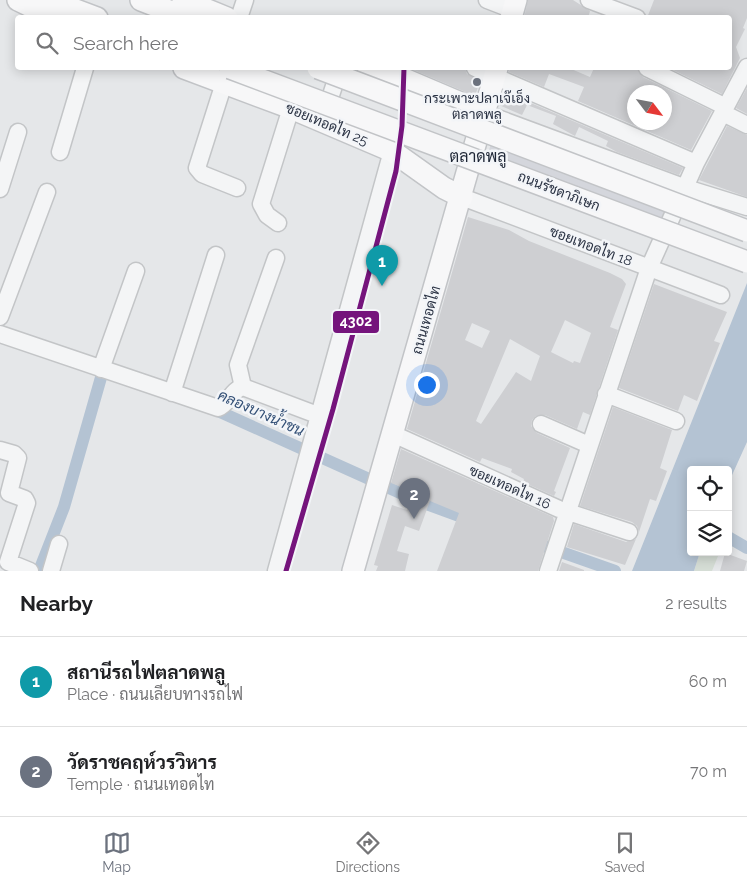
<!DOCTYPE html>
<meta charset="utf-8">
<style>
:root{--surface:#fff;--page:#f6f6f6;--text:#202124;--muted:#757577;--line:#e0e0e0;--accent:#6c727e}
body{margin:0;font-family:Raleway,Sarabun,sans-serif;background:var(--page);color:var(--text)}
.controls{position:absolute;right:15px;bottom:15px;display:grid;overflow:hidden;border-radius:5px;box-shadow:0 2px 12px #0003}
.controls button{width:45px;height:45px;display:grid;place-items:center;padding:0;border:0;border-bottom:1px solid var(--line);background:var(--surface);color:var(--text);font:25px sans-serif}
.compass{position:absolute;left:627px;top:85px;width:45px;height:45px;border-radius:50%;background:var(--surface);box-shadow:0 2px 12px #0003;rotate:122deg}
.you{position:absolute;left:426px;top:384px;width:18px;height:18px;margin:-12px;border:4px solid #fff;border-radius:50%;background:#1a73e8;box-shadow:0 0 0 8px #1a73e833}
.badge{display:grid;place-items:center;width:32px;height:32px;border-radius:50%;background:var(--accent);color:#fff;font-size:16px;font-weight:700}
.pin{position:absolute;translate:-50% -41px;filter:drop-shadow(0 1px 2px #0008)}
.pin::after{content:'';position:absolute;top:26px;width:18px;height:15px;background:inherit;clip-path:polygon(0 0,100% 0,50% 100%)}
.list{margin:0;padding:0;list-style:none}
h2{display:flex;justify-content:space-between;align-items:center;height:65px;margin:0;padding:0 20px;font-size:21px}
h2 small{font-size:16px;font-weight:400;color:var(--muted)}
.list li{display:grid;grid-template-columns:32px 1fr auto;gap:15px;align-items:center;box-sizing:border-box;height:90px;padding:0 20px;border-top:1px solid var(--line)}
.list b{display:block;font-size:19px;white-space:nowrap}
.list p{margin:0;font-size:16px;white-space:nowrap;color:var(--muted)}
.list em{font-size:16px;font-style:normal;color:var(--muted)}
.icon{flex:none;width:28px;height:28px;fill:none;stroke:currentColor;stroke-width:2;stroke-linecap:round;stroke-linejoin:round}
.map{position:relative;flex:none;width:747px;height:571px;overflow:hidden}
.search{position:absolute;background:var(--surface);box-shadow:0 2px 12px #0003;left:15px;right:15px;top:15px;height:55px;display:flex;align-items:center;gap:12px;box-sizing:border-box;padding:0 18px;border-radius:5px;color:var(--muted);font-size:19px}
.sheet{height:245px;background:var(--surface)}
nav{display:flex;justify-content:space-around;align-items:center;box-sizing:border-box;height:70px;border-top:1px solid var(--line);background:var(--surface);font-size:14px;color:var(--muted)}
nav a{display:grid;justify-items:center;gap:2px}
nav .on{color:var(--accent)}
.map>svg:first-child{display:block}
.built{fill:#d4d6dc}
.green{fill:#d5ddd5}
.water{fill:#b4c3d3}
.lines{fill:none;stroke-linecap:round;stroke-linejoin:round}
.canal{stroke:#b4c3d3;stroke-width:12}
.building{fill:#cecfd2;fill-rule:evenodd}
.minor-casing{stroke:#c3c5c7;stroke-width:19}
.major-casing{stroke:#c2c4c7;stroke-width:24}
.minor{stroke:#f4f5f6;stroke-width:16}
.major{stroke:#f7f7f8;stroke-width:21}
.major-bridge-casing{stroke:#c2c4c7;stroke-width:24;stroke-linecap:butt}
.major-bridge{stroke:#f7f7f8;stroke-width:21}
.rail-1-casing{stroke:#f3f5f8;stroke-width:9}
.rail-1{stroke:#75147c;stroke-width:5}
.poi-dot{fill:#6c727e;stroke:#f3f5f8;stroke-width:2}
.labels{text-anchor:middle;stroke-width:5;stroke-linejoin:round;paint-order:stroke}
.poi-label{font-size:14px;fill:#2b3344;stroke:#f3f5f8}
.street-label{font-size:14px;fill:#2b3344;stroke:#f3f5f8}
.water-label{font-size:15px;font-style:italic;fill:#355177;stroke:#f3f5f8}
.quarter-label{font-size:16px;fill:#1d2535;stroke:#f3f5f8}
.line-badge{stroke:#f3f5f8;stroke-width:2}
.badge-label{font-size:14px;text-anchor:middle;font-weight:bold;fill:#fff}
</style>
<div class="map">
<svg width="747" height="571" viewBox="0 0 747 571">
<rect width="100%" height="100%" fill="#e5e7e9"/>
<path class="built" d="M499 120 682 190 655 240 482 171Z"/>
<path class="green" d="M700 552H711L718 556 712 571H694Z"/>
<path class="water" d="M747 283V442L728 484V470H691V552H700L694 571H632Z"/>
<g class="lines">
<path class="canal" d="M209 407 418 501 473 521
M728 537 747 548
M530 541 615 571
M39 571 64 507 102 374"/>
</g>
<path class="building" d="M528 0H573L590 11 588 18H524Z
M654 0H747V18L743 28 745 29 736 47 740 58 722 94 669 68H730V18H647Z
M409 68H465L467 74 480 81 475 96Z
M510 68H569L590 77 594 68H637L643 77 712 111 691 150 578 101 584 87 549 74 544 87 509 72ZM634 92H664V122H634Z
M747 88V114L736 108Z
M503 91 683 168 679 175 617 152 606 146 608 141 579 127 575 136 553 124 556 116 527 105 522 115 499 105Z
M727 126 747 135V197L699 180Z
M468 217 509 230 529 241 610 273 622 279 626 284 610 327 618 330 590 415 583 412 577 429 545 415 536 416 532 420 531 426 537 433 570 448 554 491 556 492 554 496 523 482 524 479 511 472 512 469 482 458 480 462 407 429ZM565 320 591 333 580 363 574 361 573 363 551 352ZM472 323 490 331 482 348 465 340ZM510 339 540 356 531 381 516 372 481 424 476 421Z
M654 284 727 312 714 341 720 343 697 401 684 395 678 411 619 388Z
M613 407 672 430 660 468 667 471 656 501 650 499 639 532 637 526 632 522 580 506Z
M401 449 553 517 554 521 538 571H437L459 513 430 501 419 531 405 526 397 551 409 554 405 571H376L378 566 374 565 392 505 407 510 414 492 391 483Z
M574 524 626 542 636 539 625 565 567 547Z
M725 553 747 561 744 571H720Z
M562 562 584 570V571H559Z"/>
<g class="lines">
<defs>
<path id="minor" d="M487 0 513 10
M589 0 637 18
M239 18 245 0
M475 68 696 163
M647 68 726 107
M224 83 197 168 202 174 237 188
M319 112 330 98 340 68
M484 113 686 188 747 207
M723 113 747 125
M60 152 85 68
M0 189 18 132
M462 197 721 295
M278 223 267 215 261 204 291 108
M0 317 47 192
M0 334 218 408C229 404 231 390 243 387L320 416
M101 369 136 271
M243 387 238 365 276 258
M172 393 216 255
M606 394 676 421
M541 424 589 445
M393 434 559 509 629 532
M0 450 14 454 18 458 9 493 25 499 27 503 8 562 30 571
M51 571 59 544
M276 571 392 151
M548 571 649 268 696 163 747 67"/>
<path id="major" d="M18 0 55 18
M49 0 97 18
M141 0 187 18
M183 0 227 18
M511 18 516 0
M184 68 291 108 392 151 444 188 462 197
M368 68 404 79 484 113
M353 571 497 68"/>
</defs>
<use href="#minor" class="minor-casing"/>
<use href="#major" class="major-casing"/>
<use href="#minor" class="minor"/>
<use href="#major" class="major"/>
<defs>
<path id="major-bridge" d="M230 68 747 262
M318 68 747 231"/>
</defs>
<use href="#major-bridge" class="major-bridge-casing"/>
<use href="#major-bridge" class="major-bridge"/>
<defs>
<path id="rail-1" d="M286 571 333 409 396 171 402 126 404 68"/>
</defs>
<use href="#rail-1" class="rail-1-casing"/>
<use href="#rail-1" class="rail-1"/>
</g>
<circle class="poi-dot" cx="477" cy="82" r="5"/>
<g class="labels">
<g class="poi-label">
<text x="477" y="103">กระเพาะปลาเจ๊เอ็ง<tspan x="477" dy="16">ตลาดพลู</tspan></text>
</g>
<g class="street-label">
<text transform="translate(327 124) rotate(23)" y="5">ซอยเทอดไท 25</text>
<text transform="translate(559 191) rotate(21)" y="5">ถนนรัชดาภิเษก</text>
<text transform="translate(591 246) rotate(21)" y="5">ซอยเทอดไท 18</text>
<text transform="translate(426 320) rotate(-74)" y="5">ถนนเทอดไท</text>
<text transform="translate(510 487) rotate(24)" y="5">ซอยเทอดไท 16</text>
</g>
<g class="water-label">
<text transform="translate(261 413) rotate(24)" y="5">คลองบางน้ำชน</text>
</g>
<g class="quarter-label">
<text x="478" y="162">ตลาดพลู</text>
</g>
</g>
<rect class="line-badge" x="332" y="310" width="48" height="24" rx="5" fill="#75147c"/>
<g class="badge-label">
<text x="356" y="326">4302</text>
</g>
</svg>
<div class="controls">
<button><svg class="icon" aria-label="locate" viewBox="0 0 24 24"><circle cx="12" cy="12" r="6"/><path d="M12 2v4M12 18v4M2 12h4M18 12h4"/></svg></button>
<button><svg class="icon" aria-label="layers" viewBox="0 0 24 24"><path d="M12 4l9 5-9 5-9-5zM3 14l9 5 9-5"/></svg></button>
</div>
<svg class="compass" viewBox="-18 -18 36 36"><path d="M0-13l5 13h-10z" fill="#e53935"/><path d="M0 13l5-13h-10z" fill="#757577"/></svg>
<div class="you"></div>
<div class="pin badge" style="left:382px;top:286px;background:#0f9aa8">1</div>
<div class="pin badge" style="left:414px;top:519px;background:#6b7280">2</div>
<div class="search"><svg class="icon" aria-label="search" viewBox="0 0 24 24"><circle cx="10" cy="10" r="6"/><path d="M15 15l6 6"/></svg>Search here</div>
</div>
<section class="sheet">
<h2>Nearby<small>2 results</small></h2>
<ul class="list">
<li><span class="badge" style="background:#0f9aa8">1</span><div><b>สถานีรถไฟตลาดพลู</b><p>Place · ถนนเลียบทางรถไฟ</p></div><em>60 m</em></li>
<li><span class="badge" style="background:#6b7280">2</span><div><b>วัดราชคฤห์วรวิหาร</b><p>Temple · ถนนเทอดไท</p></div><em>70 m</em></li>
</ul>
</section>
<nav>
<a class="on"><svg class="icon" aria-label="map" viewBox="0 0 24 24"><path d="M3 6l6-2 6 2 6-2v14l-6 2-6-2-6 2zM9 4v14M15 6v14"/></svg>Map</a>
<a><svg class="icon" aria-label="directions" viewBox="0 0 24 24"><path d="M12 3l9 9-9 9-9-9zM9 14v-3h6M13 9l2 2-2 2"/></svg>Directions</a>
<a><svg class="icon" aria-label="saved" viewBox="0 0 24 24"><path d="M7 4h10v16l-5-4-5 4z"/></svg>Saved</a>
</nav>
